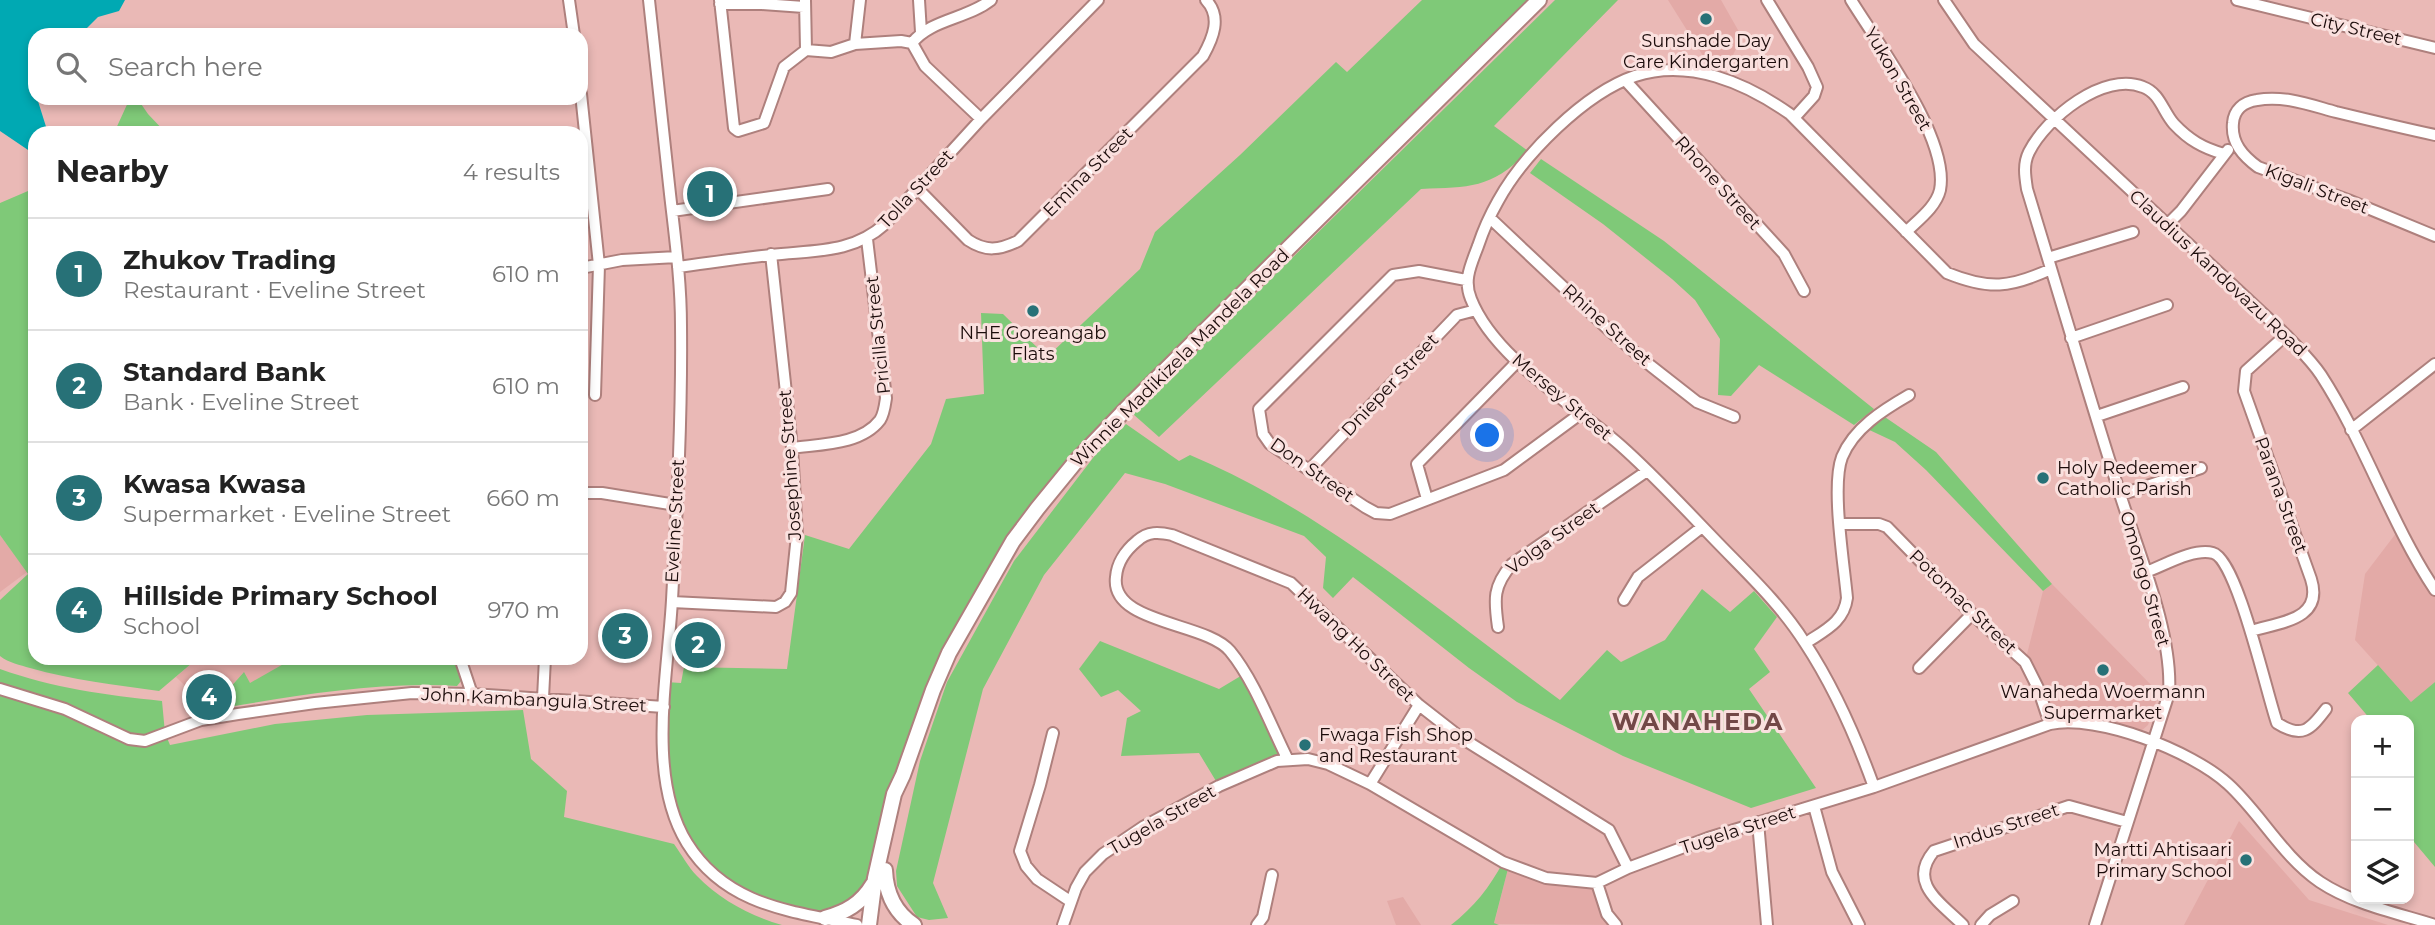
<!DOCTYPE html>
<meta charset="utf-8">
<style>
:root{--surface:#fff;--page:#f2f2f2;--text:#222;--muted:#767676;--line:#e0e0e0;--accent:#277177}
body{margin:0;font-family:Montserrat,sans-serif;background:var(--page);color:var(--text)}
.controls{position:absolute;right:21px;bottom:21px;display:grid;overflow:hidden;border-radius:14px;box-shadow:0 4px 10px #0003}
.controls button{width:63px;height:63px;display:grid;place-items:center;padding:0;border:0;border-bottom:2px solid var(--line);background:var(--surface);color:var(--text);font:35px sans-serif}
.you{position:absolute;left:1488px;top:436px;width:24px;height:24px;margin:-18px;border:5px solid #fff;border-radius:50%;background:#1a73e8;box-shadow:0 0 0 10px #1a73e833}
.badge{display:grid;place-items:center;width:46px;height:46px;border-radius:50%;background:var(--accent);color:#fff;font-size:23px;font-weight:700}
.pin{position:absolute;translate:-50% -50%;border:4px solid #fff;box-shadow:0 2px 7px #0006}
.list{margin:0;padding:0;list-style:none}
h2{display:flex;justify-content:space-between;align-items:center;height:91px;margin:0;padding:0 28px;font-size:30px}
h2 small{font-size:23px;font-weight:400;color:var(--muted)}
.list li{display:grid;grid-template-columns:46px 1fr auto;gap:21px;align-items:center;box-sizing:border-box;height:112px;padding:0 28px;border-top:2px solid var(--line)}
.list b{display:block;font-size:26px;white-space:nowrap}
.list p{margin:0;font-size:23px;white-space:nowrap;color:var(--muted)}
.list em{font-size:23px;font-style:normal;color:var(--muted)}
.icon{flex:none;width:38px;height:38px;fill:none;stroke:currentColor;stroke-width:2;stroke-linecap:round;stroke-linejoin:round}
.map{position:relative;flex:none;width:2435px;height:925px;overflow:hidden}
.search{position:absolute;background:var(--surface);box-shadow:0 4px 10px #0003;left:28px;top:28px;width:560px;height:77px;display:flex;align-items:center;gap:18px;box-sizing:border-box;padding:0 24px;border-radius:21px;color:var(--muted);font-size:26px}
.panel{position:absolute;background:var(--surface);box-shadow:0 4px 10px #0003;left:28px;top:126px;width:560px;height:539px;border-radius:21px}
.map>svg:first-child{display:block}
.built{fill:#e3aaa7}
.green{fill:#7fc978}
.water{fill:#00a9b3}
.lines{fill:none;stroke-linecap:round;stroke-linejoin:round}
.minor-casing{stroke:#ae807d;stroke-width:14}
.major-casing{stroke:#ae807d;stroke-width:18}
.minor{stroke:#fff;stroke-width:10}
.major{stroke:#fff;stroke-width:14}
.poi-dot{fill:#277177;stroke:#fae0de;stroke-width:2.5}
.labels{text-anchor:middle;stroke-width:6;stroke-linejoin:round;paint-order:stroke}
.street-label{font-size:18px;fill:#1c0c0b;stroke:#fae0de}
.poi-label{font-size:18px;fill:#1c0c0b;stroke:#fae0de}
.district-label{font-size:24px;font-weight:bold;letter-spacing:2px;fill:#724847;stroke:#fae0de}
</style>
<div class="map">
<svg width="2435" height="925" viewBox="0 0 2435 925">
<rect width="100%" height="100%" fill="#eab9b6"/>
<path class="built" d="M1668 0H1721L1742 37 1725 71 1710 67Z
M2400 528 2435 588V682L2412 703 2355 640 2365 574Z
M0 535 27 572 0 592Z
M2052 584 2159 693 2148 725 2140 732 2068 715 2047 716 2025 662 2043 591Z
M198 658H294L250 684 243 673 210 710 176 677Z
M2239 821 2309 900 2388 925H2184Z
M1509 865 1546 878 1597 883 1616 925 1494 924Z
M1403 897 1421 925H1396L1387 901Z"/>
<path class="green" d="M1422 0H1539L1037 509 933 690 873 886 825 918 768 906 699 860 667 795 666 682 681 683 684 667 787 669 805 535 849 549 931 444 946 399 984 394 981 313 1003 314 1047 357 1140 269 1155 232 1240 155 1336 62 1347 72Z
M1555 0H1618L1494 126 1528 151C1492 189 1470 187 1421 189L1159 437 1133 414Z
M130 98H137L148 114 166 133H114Z
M1541 159 1664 241 1874 409 1854 425 1759 365 1731 396 1718 395 1720 339 1695 300 1672 279 1603 224 1530 173Z
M35 188V658H198L159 691C116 685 72 680 30 668 20 665 9 663 0 656V600L28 574 0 535V203Z
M1879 413 1936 452 2052 584 2043 591 1926 470 1895 442 1863 427Z
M1126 424 1179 461 1190 455C1326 512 1442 614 1560 700L1607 650 1621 662 1665 640 1702 589 1730 612 1754 591 1777 617 1754 649 1770 672 1749 689 1816 788 1751 808 1623 756 1517 702 1469 668 1353 577 1333 598 1323 588 1326 557 1304 536 1165 484 1125 473 1044 575 983 689 933 883 948 918 929 920 917 917 897 886 896 871 920 761 947 682 1014 561 1096 454Z
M1100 641 1219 689 1244 674 1288 760 1219 786 1199 753 1121 756 1127 718 1141 711 1118 690 1101 697 1079 669Z
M294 658H453L461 681 457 686C374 681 291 697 210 710L244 672 250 683Z
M2378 665 2411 702 2435 682V867L2409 836V720H2371L2348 693Z
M0 669C53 688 106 695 162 701L165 733 170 745 275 724 367 715 523 710 531 759 567 791 564 817 674 844C682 855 688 867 697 876 720 900 751 916 782 925H0Z
M1503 862 1509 865 1494 923 1499 925H1451C1474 907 1490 887 1503 862Z"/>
<path class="water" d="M0 0H125L119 11 98 17 80 35H35V98H37L48 133H35L34 154 0 131Z"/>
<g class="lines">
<defs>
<path id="minor" d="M569 0 574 35
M649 0C656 65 663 129 670 194 675 238 681 281 681 326 682 417 677 508 672 600 668 674 646 777 687 843 726 906 791 911 857 925
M720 0 734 128 738 131 764 123 784 67 806 50 831 52 855 44 901 41 912 43 925 66 981 119
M805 0 806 50
M919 0 921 32
M1767 0 1808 67 1817 87 1814 96 1795 117
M1851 0C1878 44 1950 139 1940 190 1936 207 1918 220 1906 232
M1944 0 1974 44 2286 335C2298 348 2311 360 2321 375 2365 443 2390 522 2435 590
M2237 0 2435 48
M720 4H762L804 7
M912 43C931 19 967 19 991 0
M855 44 860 0
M1625 80 1784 254 1804 291
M581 94 599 265 595 395
M2435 135C2402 128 2369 120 2336 112 2310 105 2284 95 2257 100 2243 102 2234 110 2233 123 2231 143 2243 156 2258 167L2348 200 2435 236
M917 188 968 240C986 252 999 250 1018 241L1203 56C1213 38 1222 17 1206 0
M672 211 828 189
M1490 218 1610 331 1651 366 1697 402 1734 417
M2168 224 2181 211 2228 150
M2048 258 2133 232
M678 267C709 263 740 258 771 255 813 250 852 254 885 224L981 119 1098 0
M581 268 622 260 677 257
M1466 280 1419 271 1393 275 1259 409 1263 434 1270 444 1365 507 1376 513 1390 514 1504 470 1580 414
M2071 338 2167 305
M2097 416 2183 387
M2351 430 2435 364
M792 448C820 444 861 445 880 420 884 414 885 405 886 398L867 239
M1310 469 1457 315 1476 310
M581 493H602L676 505
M2120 495 2201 468
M1427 499 1417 464 1517 362
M1840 524H1879L1887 527 1972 614 2025 662 2038 688 2050 724
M2146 572C2165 565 2193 548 2213 553 2237 559 2267 695 2277 723 2302 739 2310 730 2326 709
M1624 600 1638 577 1702 527
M672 602 776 607 785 602 791 593 797 535 792 448 771 254
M1498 627C1494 599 1493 586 1512 564L1647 471
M2251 631C2280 622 2324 620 2311 579L2244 391 2246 371 2286 335
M1806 643C1825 630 1844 622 1847 598 1844 564 1831 486 1842 457 1854 428 1883 410 1909 395
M460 658 472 694
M1919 668 1972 614
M0 689 65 709 129 739 145 741 201 720 238 714 315 703 412 693 472 694 664 707
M543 698 545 658
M1053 733 1040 785 1020 851 1026 866 1037 879 1070 901
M1288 760C1271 726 1254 680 1230 651 1206 622 1110 624 1116 577 1117 563 1126 550 1137 541 1148 531 1159 532 1172 535L1291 583 1419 705 1460 737 1609 830 1628 868
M1370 784 1419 705
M1874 787C1856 737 1834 687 1805 643 1781 605 1748 574 1718 543 1686 510 1654 475 1620 445 1573 404 1494 358 1471 299 1463 280 1471 265 1478 246 1483 231 1490 215 1498 201 1523 155 1585 93 1635 76 1689 58 1746 83 1790 114L1947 273C1989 290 2010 288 2051 269
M1814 806 1832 872 1859 925
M1758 822 1767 925
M1597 883 1607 914 1616 925
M1063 925 1076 888 1085 872 1103 854 1143 827 1219 786 1277 761 1308 759 1328 764 1370 784 1503 862 1546 878 1597 883 1628 868 1708 838 1874 787 2050 724C2098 714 2192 751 2228 784 2261 814 2282 856 2320 882 2353 904 2397 913 2435 925
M1257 925 1263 917 1272 875
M1963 925C1941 903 1907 883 1934 851L2069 806 2127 822
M1981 925 1990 915 2013 901
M2095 925 2169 693C2173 633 2138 552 2120 494 2088 393 2058 291 2027 189 2025 176 2023 164 2029 152 2046 118 2104 71 2143 87 2160 93 2163 112 2174 124 2189 140 2203 148 2224 154"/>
<path id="major" d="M885 870C886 893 894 912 914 925
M825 918C846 912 861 904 873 884
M869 925 875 878 894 794 903 775 933 690 949 653 1013 541 1037 509 1077 460 1126 409 1539 0"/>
</defs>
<use href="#minor" class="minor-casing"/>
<use href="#major" class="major-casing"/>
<use href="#minor" class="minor"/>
<use href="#major" class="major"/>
</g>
<g class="poi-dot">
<circle cx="1706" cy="19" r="7"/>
<circle cx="1033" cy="311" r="7"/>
<circle cx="2043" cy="478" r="7"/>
<circle cx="2103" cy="670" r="7"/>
<circle cx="1305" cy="745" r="7"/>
<circle cx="2246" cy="860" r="7"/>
</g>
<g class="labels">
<g class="street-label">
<text transform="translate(2356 29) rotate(13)" y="6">City Street</text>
<text transform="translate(1898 79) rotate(60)" y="6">Yukon Street</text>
<text transform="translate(1088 172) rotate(-45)" y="6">Emina Street</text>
<text transform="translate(1718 183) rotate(48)" y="6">Rhone Street</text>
<text transform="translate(916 189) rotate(-47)" y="6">Tolla Street</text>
<text transform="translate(2317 189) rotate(21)" y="6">Kigali Street</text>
<text transform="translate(2218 273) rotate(43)" y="6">Claudius Kandovazu Road</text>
<text transform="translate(1607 325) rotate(42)" y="6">Rhine Street</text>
<text transform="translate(878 335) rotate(-96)" y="6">Pricilla Street</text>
<text transform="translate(1180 358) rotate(-45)" y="6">Winnie Madikizela Mandela Road</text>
<text transform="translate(1390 385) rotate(-47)" y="6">Dnieper Street</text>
<text transform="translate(1562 397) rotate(40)" y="6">Mersey Street</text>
<text transform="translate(790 465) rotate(-94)" y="6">Josephine Street</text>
<text transform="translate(1312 470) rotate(35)" y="6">Don Street</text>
<text transform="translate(2281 495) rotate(70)" y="6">Parana Street</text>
<text transform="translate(675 521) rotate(-87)" y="6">Eveline Street</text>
<text transform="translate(1553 538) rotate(-36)" y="6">Volga Street</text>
<text transform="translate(2145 579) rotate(74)" y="6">Omongo Street</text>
<text transform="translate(1963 602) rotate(44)" y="6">Potomac Street</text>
<text transform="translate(1356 645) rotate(44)" y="6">Hwang Ho Street</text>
<text transform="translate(534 700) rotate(3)" y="6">John Kambangula Street</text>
<text transform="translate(1162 820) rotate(-30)" y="6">Tugela Street</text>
<text transform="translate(2006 826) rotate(-18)" y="6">Indus Street</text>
<text transform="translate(1738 830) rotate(-18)" y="6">Tugela Street</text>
</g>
<g class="poi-label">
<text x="1706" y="47">Sunshade Day<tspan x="1706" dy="21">Care Kindergarten</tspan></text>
<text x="1033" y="339">NHE Goreangab<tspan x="1033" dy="21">Flats</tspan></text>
<text x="2057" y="474" text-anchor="start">Holy Redeemer<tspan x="2057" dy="21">Catholic Parish</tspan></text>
<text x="2103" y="698">Wanaheda Woermann<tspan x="2103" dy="21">Supermarket</tspan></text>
<text x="1319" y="741" text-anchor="start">Fwaga Fish Shop<tspan x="1319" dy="21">and Restaurant</tspan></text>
<text x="2232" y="856" text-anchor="end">Martti Ahtisaari<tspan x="2232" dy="21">Primary School</tspan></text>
</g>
<g class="district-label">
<text x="1698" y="730">WANAHEDA</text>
</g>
</g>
</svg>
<div class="controls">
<button>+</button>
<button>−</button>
<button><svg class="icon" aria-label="layers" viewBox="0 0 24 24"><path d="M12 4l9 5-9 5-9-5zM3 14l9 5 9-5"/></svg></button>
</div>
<div class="you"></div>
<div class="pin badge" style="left:710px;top:194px">1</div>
<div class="pin badge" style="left:698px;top:645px">2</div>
<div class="pin badge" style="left:625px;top:636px">3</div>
<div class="pin badge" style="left:209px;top:697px">4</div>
<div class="search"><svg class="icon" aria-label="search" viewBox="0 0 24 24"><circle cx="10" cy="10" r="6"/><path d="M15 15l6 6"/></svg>Search here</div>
<section class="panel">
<h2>Nearby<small>4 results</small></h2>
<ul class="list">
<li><span class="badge">1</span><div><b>Zhukov Trading</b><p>Restaurant · Eveline Street</p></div><em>610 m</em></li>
<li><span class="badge">2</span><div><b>Standard Bank</b><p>Bank · Eveline Street</p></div><em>610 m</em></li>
<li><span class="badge">3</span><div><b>Kwasa Kwasa</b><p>Supermarket · Eveline Street</p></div><em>660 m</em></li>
<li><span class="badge">4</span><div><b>Hillside Primary School</b><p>School</p></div><em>970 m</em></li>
</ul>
</section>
</div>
